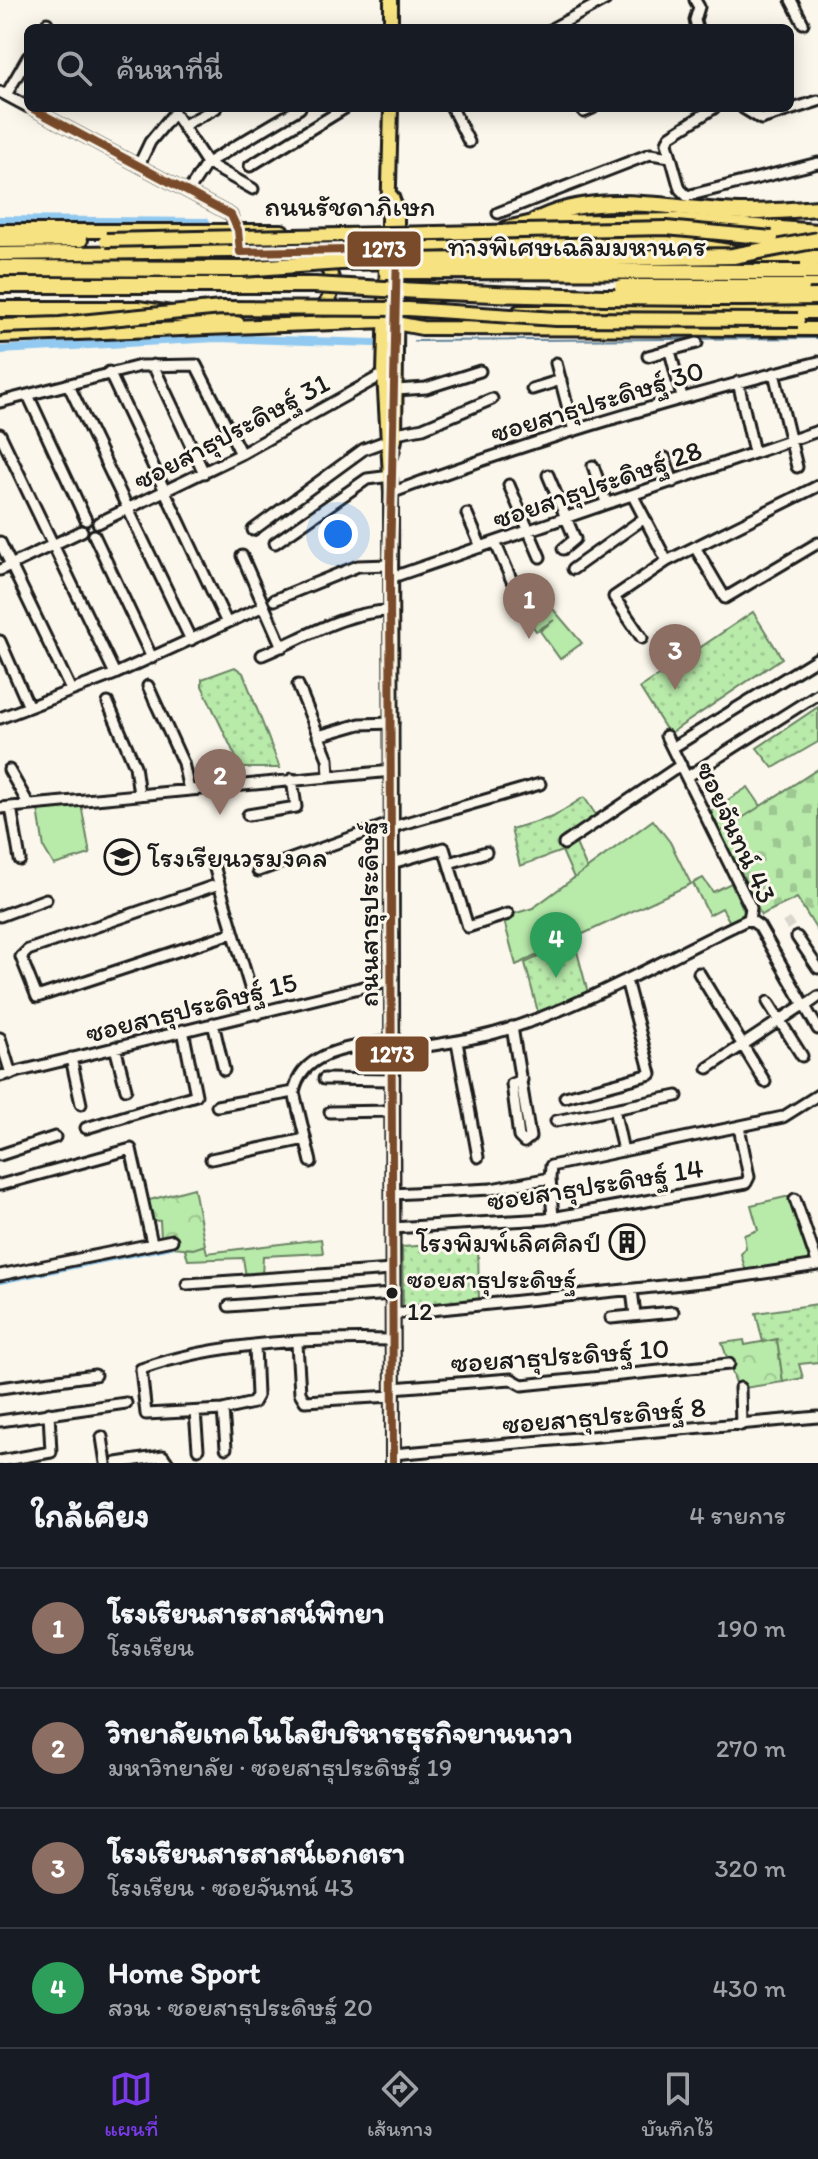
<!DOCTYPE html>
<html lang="th">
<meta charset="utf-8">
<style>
:root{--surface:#171b24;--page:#20242c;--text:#f1f3f6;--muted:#9ea1a6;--line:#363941;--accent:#7c3aed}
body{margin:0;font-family:Itim,"Playpen Sans Thai",sans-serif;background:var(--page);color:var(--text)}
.you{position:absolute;left:338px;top:534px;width:28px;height:28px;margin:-20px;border:6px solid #fff;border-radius:50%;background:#1a73e8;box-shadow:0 0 0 12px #1a73e833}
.badge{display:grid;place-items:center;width:52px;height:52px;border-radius:50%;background:var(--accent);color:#fff;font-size:26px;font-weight:700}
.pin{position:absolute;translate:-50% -66px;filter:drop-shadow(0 2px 4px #0008)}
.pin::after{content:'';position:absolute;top:42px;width:28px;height:24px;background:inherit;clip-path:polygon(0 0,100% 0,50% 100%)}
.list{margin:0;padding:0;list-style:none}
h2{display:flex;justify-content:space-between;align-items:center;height:104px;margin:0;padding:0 32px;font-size:34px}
h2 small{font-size:26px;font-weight:400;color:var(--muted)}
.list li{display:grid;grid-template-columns:52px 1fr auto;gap:24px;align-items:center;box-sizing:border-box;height:120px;padding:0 32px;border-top:2px solid var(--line)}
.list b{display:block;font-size:30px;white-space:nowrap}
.list p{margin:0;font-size:26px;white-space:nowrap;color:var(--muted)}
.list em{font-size:26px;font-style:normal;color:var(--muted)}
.icon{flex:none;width:44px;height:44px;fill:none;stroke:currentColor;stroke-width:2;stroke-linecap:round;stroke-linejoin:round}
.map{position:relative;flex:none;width:818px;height:1463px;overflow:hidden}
.search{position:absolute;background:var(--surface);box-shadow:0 4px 20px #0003;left:24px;right:24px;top:24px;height:88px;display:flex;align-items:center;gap:20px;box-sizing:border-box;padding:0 28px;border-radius:12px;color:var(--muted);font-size:30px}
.sheet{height:584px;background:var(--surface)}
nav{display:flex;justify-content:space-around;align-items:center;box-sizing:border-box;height:112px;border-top:2px solid var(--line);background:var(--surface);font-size:22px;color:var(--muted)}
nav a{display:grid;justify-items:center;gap:4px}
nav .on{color:var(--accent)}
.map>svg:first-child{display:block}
.grass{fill:#b8eaaa;stroke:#6a8363;stroke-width:2}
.forest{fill:url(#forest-crowns);stroke:#6a8363;stroke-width:2}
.cemetery{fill:url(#cemetery-stones);stroke:#6a8363;stroke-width:2}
.park{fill:url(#park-dots);stroke:#6a8363;stroke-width:2}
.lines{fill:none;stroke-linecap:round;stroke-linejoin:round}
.stream{stroke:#62849b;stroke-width:2}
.canal{stroke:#91c9f0;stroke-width:8}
.minor-tunnel{stroke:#dad6cd;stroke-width:9;stroke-dasharray:9 4.5;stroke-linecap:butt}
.minor-casing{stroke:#1c1c1c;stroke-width:15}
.major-casing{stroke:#1c1c1c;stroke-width:18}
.highway-casing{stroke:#1c1c1c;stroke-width:20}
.minor{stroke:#fbf7ec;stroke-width:9}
.major{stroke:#f7e281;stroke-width:12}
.highway{stroke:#f7e281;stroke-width:14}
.major-bridge-casing{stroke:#1c1c1c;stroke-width:18;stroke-linecap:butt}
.highway-bridge-casing{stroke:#1c1c1c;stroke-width:20;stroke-linecap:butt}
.major-bridge{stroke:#f7e281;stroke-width:12}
.highway-bridge{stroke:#f7e281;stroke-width:14}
.bus-1-casing{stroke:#fbf7ec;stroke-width:14}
.bus-1{stroke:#7a4b2a;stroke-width:8}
.bus-dot{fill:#1c1c1c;stroke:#fbf7ec;stroke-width:3}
.labels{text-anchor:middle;stroke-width:6;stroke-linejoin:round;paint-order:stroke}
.bus-label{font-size:26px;fill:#1c1c1c;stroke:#fbf7ec;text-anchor:start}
.street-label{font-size:28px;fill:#1c1c1c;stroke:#fbf7ec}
.poi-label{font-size:28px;fill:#1c1c1c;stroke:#fbf7ec;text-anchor:start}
.line-badge{stroke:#fbf7ec;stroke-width:3}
.badge-label{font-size:22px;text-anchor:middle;font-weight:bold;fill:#fff}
</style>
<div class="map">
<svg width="818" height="1463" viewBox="0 0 818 1463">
<defs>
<pattern id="forest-crowns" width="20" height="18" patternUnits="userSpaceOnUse" patternTransform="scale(2)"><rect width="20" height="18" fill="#b8eaaa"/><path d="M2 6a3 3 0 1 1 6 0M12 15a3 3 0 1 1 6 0" fill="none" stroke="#9ec892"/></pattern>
<pattern id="cemetery-stones" width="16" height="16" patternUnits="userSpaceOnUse" patternTransform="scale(2)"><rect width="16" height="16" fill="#b8eaaa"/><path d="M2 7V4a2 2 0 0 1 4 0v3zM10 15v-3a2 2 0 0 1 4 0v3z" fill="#9ec892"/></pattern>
<pattern id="park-dots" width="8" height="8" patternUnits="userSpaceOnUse" patternTransform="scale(2)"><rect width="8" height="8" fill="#b8eaaa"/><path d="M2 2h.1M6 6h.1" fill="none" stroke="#9ec892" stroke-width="1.8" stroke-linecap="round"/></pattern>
</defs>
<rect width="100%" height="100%" fill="#fbf7ec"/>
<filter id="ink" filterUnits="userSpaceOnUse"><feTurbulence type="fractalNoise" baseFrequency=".0125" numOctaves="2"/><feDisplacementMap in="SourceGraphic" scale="16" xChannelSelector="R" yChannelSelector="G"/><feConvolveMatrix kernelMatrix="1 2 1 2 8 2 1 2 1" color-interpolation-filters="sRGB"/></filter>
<g filter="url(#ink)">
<path class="grass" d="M547 602 582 643 560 659 540 631 554 620 536 631 526 616Z
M815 771 818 775 719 833 711 811 748 787 761 806Z
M81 804 90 854 54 865 44 848 38 809Z
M653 820 670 842 691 884 516 965 503 917 533 908Z
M703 878 713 892 731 883 746 915 731 924 722 908 709 915 693 883Z
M790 1196 811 1261 746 1272 741 1254 746 1248 744 1235 758 1230 751 1205Z
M321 1239 323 1253 263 1256 262 1277H246L243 1258 188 1260 185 1249 205 1245 207 1253Z"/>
<path class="forest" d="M194 1188 205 1245 193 1249 173 1247 172 1237H161L160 1221 151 1220 146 1201Z
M777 1339 783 1382 738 1389 722 1343 744 1340 745 1345Z"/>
<path class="cemetery" d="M818 769V932L797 898 761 915 719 833Z"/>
<path class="park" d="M753 612 782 658 669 734 640 688Z
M235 667 243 673 280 768H241L202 686V679Z
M818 707V742L773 768 757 748Z
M584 797 598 818 574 839 587 869 574 878 562 851 520 866 511 829 553 817Z
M574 940 588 993 538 1012 525 963Z
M478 1242 479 1302 403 1307 402 1247Z
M818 1304V1362L799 1364 803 1378 783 1382 777 1339 763 1342 756 1313Z"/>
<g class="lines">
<path class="stream" d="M414 341 818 338"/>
<path class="canal" d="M0 220 206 222
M0 350 216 338 374 343
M0 1280 171 1245"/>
<path class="minor-tunnel" d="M786 920 797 937"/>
<defs>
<path id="minor" d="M695 0 699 7 695 20 697 28
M791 0 803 23
M45 28 47 23
M553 28 605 0
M0 92 28 107
M6 95 28 57
M31 108 231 215 239 235
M452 108 469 142
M743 108 761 119 818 101
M584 112 593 108
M184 125 216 108
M671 157 667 143 670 136 714 108
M139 165 150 142 174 113 207 163 253 189
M250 166 345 108
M188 192 207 163 300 108
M498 213 650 154 671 157 680 189 687 196 818 163
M670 351 682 397
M648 356 697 343
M556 363 574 431
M153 365 204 473
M109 372 227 623
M774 373 797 467
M738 382 754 452
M68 384 191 640
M532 389 561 380
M396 390 426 388 480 371
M28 395 86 520
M0 402 140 366 196 365 241 454
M396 433 423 428 492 399
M0 434 115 674
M665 458 673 482
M593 466 606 502
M548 475 575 539 563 549
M509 485 540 557
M391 493C531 440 673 399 818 362
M633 496 667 561
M467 514 481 547
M98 523 241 454 384 374
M253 530 364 449 386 441
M94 535 152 658
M0 542 71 690
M495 542 512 581
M275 543 367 479 391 476
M695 547 725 598 818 543
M242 556 282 647
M573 569 643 519
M0 570 82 531
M390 578 818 431
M274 600 358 566 390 565
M642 638 614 597 667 561 818 486
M0 641 29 707
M262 655C304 638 345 611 391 611
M298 685 328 759 329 776
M148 686 183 763 189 790
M108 703 135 766 139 794
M0 718 115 674 264 606
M318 736 360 724 393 723
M666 736 751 908 749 919
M672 748 818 658
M9 770 29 805
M687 777 818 694
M11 807 20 860
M0 808 392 771
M248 815 296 807 292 779
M392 827 540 784
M564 844 681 765
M392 863 444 848 468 927 508 914
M449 863 486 852
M214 865 219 884
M258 871 392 823
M0 916 46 899
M749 919 759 926 818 1029
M232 933 37 997 21 957 28 950 219 884 258 1014
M797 937 818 968
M699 973 765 1082
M768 1002 802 1056
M804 1007 818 997
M213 1023 224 1070
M512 1027 530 1137 524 1142 519 1137 512 1084 522 1080
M0 1038 11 1074
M457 1042 478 1157
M115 1047 126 1089
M392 1051C427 1046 462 1042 495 1033 585 1007 665 958 749 919
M71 1058 81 1104
M708 1068 803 1005
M0 1076 392 980
M324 1079 392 1080
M294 1092C302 1049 356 1047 392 1040
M565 1097 651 1074 626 980
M217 1106 294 1092 311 1162
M614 1109 623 1151
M330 1112 392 1111
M556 1121 677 1096
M86 1128 196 1095 183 1030
M0 1155 55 1137
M211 1159 305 1139
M550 1178 553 1218
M0 1185 131 1149 152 1243
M392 1194 491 1189 550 1178 551 1166 783 1117 818 1095
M795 1199 818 1265
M392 1228 546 1219 746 1183 749 1177 739 1127
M0 1275 172 1240
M187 1284 392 1270
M632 1290 635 1315
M229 1306 392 1294
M392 1314 711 1281 818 1265
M611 1318 673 1312
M297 1344 300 1393 305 1401 393 1396
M255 1346 257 1396 253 1403 223 1410 146 1414 141 1369C217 1342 312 1338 392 1340
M0 1388 95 1375
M392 1388 511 1379 522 1385 729 1364
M740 1388 741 1425
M223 1410 226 1448
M195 1412 198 1449
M0 1421 126 1403
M102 1437 106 1463
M393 1454 818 1417
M0 1461 51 1452 49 1413
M117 1463 163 1456 168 1463"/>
<path id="major" d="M391 28V0
M391 108 384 374 391 493 393 1463
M392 197 397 211V242
M506 228 533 222 681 220 818 231
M0 231H282
M772 238 805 239
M0 241 81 240
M0 254 387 249 462 243
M422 262V298L439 311
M519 312H818
M317 313C336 296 339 275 318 259
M0 336 385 321 422 328 818 329
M391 457 395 440 397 264"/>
<path id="highway" d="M533 222C598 187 675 211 744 212 769 212 794 210 818 208
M455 245 676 243 763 258H818
M0 268 242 269
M801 272H818
M0 285H314
M802 287H818
M0 309H138L237 324"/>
</defs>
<use href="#minor" class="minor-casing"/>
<use href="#major" class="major-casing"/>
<use href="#highway" class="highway-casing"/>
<use href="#minor" class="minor"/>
<use href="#major" class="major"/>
<use href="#highway" class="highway"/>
<defs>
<path id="major-bridge" d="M106 240 666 228 772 238
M0 326 60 324 221 308 408 309 556 319 798 320"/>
<path id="highway-bridge" d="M242 269 340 262 733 256 818 240
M386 271 801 272
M314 285C482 296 650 300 818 297
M622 287H802"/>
</defs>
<use href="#major-bridge" class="major-bridge-casing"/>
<use href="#highway-bridge" class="highway-bridge-casing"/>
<use href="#major-bridge" class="major-bridge"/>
<use href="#highway-bridge" class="highway-bridge"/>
<defs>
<path id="bus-1" d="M31 108 231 215 238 230 240 252 397 249 390 565 393 1463"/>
</defs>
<use href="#bus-1" class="bus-1-casing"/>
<use href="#bus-1" class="bus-1"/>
</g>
</g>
<defs>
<symbol id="school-ring" viewBox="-11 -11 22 22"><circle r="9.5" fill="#fbf7ec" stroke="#1c1c1c" stroke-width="1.5"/><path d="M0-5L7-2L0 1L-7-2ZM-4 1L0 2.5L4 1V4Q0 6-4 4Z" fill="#1c1c1c"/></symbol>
<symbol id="building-ring" viewBox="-11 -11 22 22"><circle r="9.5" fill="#fbf7ec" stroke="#1c1c1c" stroke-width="1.5"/><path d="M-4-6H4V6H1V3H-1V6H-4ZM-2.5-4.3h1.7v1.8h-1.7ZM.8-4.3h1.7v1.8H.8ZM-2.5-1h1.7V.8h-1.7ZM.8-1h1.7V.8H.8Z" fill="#1c1c1c"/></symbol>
</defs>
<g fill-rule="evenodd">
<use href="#school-ring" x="102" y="837" width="40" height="40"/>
<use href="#building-ring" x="607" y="1222" width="40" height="40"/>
</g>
<circle class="bus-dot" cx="392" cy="1293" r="7"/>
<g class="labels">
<g class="bus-label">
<text x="407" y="1288">ซอยสาธุประดิษฐ์<tspan x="407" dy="32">12</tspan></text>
</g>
<g class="street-label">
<text x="350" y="216">ถนนรัชดาภิเษก</text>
<text x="577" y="256">ทางพิเศษเฉลิมมหานคร</text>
<text transform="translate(597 401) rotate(-17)" y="10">ซอยสาธุประดิษฐ์ 30</text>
<text transform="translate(231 431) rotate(-28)" y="10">ซอยสาธุประดิษฐ์ 31</text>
<text transform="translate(597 484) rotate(-19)" y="10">ซอยสาธุประดิษฐ์ 28</text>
<text transform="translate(737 832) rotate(65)" y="10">ซอยจันทน์ 43</text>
<text transform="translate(368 914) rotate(-90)" y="10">ถนนสาธุประดิษฐ์</text>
<text transform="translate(191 1007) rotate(-14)" y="10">ซอยสาธุประดิษฐ์ 15</text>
<text transform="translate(595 1184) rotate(-9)" y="10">ซอยสาธุประดิษฐ์ 14</text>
<text transform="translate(560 1355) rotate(-4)" y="10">ซอยสาธุประดิษฐ์ 10</text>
<text transform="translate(604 1415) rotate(-5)" y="10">ซอยสาธุประดิษฐ์ 8</text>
</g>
<g class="poi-label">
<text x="148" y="867">โรงเรียนวรมงคล</text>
<text x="601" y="1252" text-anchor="end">โรงพิมพ์เลิศศิลป์</text>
</g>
</g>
<g class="line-badge">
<rect x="346" y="230" width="76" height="38" rx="8" fill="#7a4b2a"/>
<rect x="354" y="1035" width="76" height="38" rx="8" fill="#7a4b2a"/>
</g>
<g class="badge-label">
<text x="384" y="257">1273</text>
<text x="392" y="1062">1273</text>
</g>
</svg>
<div class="you"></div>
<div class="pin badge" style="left:529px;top:639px;background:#8d6e63">1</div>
<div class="pin badge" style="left:220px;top:815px;background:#8d6e63">2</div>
<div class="pin badge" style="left:675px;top:690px;background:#8d6e63">3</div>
<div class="pin badge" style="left:556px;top:978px;background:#2e9e5b">4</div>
<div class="search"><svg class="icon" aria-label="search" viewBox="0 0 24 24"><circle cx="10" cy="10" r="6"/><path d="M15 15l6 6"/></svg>ค้นหาที่นี่</div>
</div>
<section class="sheet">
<h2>ใกล้เคียง<small>4 รายการ</small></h2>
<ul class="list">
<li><span class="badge" style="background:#8d6e63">1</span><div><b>โรงเรียนสารสาสน์พิทยา</b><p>โรงเรียน</p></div><em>190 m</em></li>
<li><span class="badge" style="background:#8d6e63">2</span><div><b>วิทยาลัยเทคโนโลยีบริหารธุรกิจยานนาวา</b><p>มหาวิทยาลัย · ซอยสาธุประดิษฐ์ 19</p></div><em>270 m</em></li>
<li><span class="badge" style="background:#8d6e63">3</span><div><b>โรงเรียนสารสาสน์เอกตรา</b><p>โรงเรียน · ซอยจันทน์ 43</p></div><em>320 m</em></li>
<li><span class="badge" style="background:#2e9e5b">4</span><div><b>Home Sport</b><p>สวน · ซอยสาธุประดิษฐ์ 20</p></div><em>430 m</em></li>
</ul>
</section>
<nav>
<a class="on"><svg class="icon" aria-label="map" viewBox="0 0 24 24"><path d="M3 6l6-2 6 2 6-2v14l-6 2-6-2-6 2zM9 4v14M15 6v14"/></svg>แผนที่</a>
<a><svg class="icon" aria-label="directions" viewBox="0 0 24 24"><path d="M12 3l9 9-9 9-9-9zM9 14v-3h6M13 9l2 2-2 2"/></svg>เส้นทาง</a>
<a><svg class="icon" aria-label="saved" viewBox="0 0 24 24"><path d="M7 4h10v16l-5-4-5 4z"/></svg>บันทึกไว้</a>
</nav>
